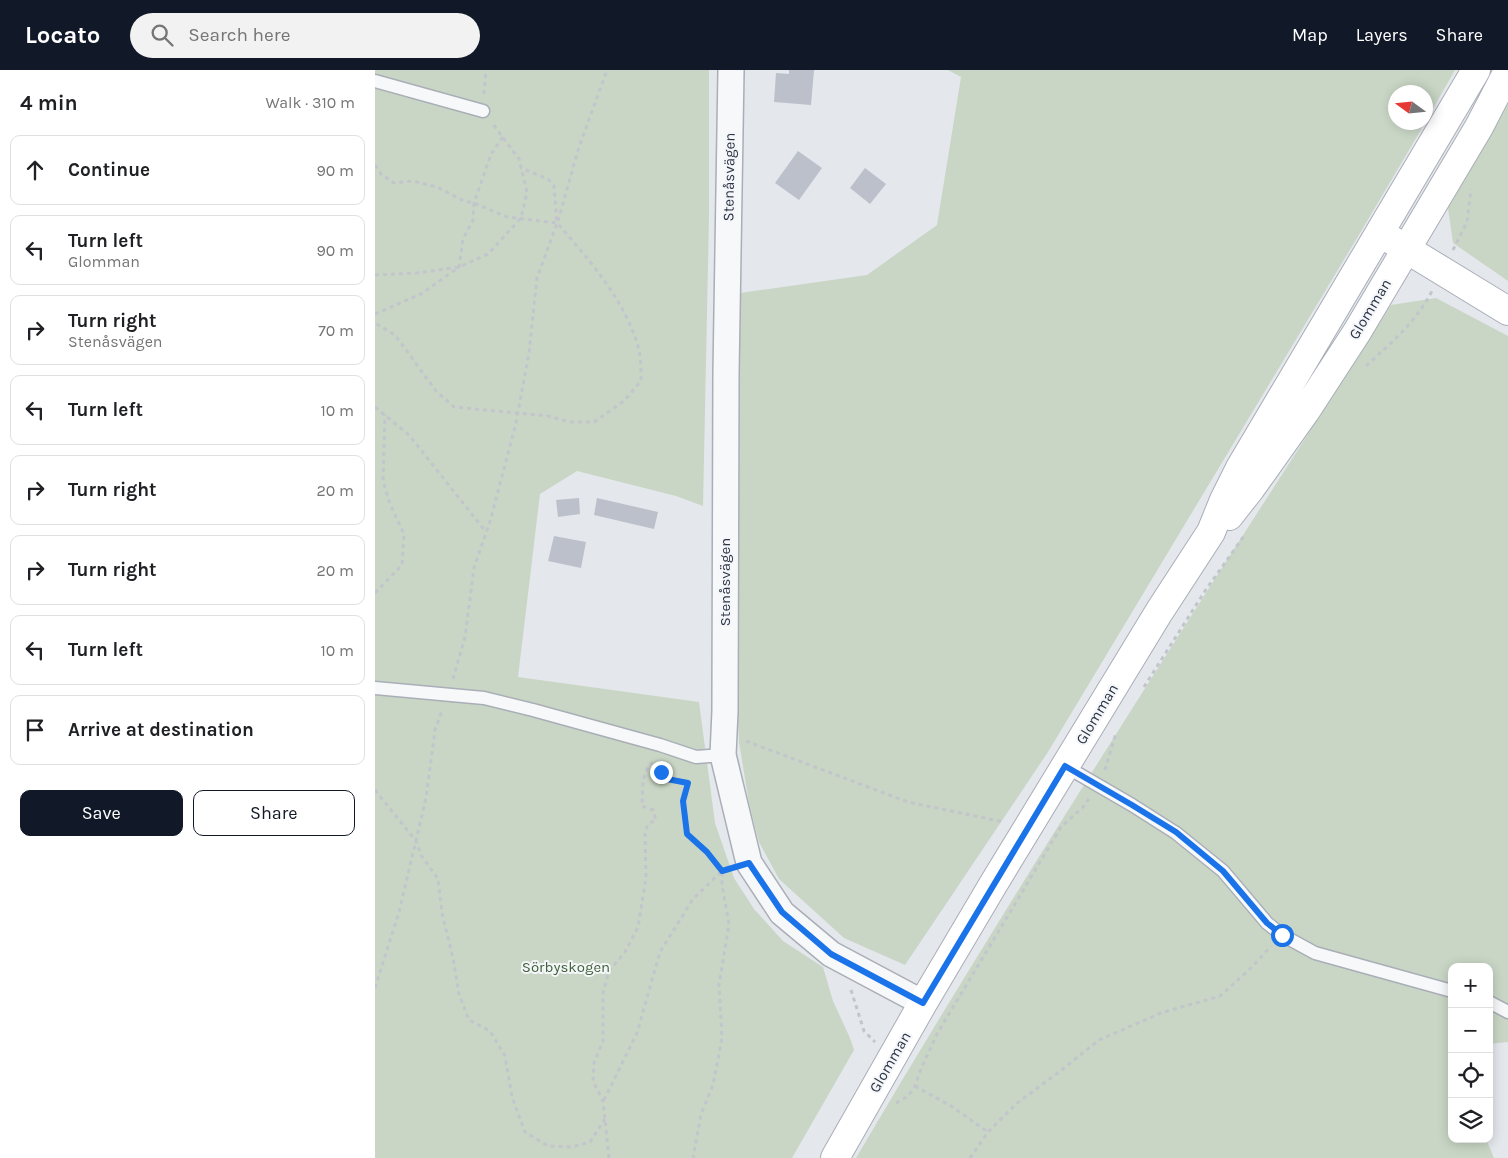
<!DOCTYPE html>
<meta charset="utf-8">
<style>
:root{--surface:#fff;--page:#f2f2f2;--text:#202124;--muted:#757577;--line:#e0e0e0;--accent:#111827}
body{margin:0;font-family:Karla,sans-serif;background:var(--page);color:var(--text)}
.controls{position:absolute;right:15px;bottom:15px;display:grid;overflow:hidden;border-radius:10px;box-shadow:0 2px 12px #0003}
.controls button{width:45px;height:45px;display:grid;place-items:center;padding:0;border:0;border-bottom:1px solid var(--line);background:var(--surface);color:var(--text);font:25px sans-serif}
.compass{position:absolute;left:1013px;top:15px;width:45px;height:45px;border-radius:50%;background:var(--surface);box-shadow:0 2px 12px #0003;rotate:285deg}
.stop{position:absolute;width:15px;height:15px;margin:-11px;border:4px solid #1a73e8;border-radius:50%;background:#fff}
.stop.end{background:#1a73e8;border-color:#fff;box-shadow:0 1px 5px #0008}
.list{margin:0;padding:0;list-style:none}
h2{display:flex;justify-content:space-between;align-items:center;height:65px;margin:0;padding:0 20px;font-size:21px}
h2 small{font-size:16px;font-weight:400;color:var(--muted)}
.list li{display:grid;grid-template-columns:32px 1fr auto;gap:15px;align-items:center;box-sizing:border-box;height:70px;margin:0 10px 10px;padding:0 10px;border:1px solid var(--line);border-radius:10px}
.list b{display:block;font-size:19px;white-space:nowrap}
.list p{margin:0;font-size:16px;white-space:nowrap;color:var(--muted)}
.list em{font-size:16px;font-style:normal;color:var(--muted)}
.actions{display:flex;gap:10px;padding:15px 20px}
.actions a{flex:1;padding:11px 0;border:1px solid var(--accent);border-radius:10px;text-align:center;font-size:18px;color:var(--accent)}
.actions .main{background:var(--accent);color:#fff}
.icon{flex:none;width:28px;height:28px;fill:none;stroke:currentColor;stroke-width:2;stroke-linecap:round;stroke-linejoin:round}
.map{position:relative;flex:none;width:1133px;height:1088px;overflow:hidden}
header{display:flex;align-items:center;gap:30px;box-sizing:border-box;height:70px;padding:0 25px;background:var(--accent);color:#fff}
header strong{font-size:24px}
nav{display:flex;gap:28px;margin-inline-start:auto;font-size:18px}
.search{width:350px;height:45px;background:var(--page);display:flex;align-items:center;gap:12px;box-sizing:border-box;padding:0 18px;border-radius:28px;color:var(--muted);font-size:19px}
main{display:flex}
aside{flex:1;background:var(--surface)}
.map>svg:first-child{display:block}
.green{fill:#c9d6c5}
.building{fill:#bbc0ca}
.lines{fill:none;stroke-linecap:round;stroke-linejoin:round}
.service-casing{stroke:#a9aeb7;stroke-width:15}
.minor-casing{stroke:#a9aeb7;stroke-width:28}
.secondary-casing{stroke:#a9aeb7;stroke-width:30}
.path{stroke:#c2c5cb;stroke-width:3;stroke-dasharray:4 4;stroke-linecap:butt}
.service{stroke:#f7f8fa;stroke-width:12}
.minor{stroke:#f7f8fa;stroke-width:25}
.secondary{stroke:#fff;stroke-width:28}
.route{stroke:#1a73e8;stroke-width:6}
.labels{text-anchor:middle;stroke-width:4;stroke-linejoin:round;paint-order:stroke}
.street-label{font-size:15px;fill:#2b3445;stroke:#f4f6f9}
.park-label{font-size:15px;fill:#3f6138;stroke:#f4f6f9}
</style>
<header>
<strong>Locato</strong>
<div class="search"><svg class="icon" aria-label="search" viewBox="0 0 24 24"><circle cx="10" cy="10" r="6"/><path d="M15 15l6 6"/></svg>Search here</div>
<nav><a>Map</a><a>Layers</a><a>Share</a></nav>
</header>
<main>
<aside>
<h2>4 min<small>Walk · 310 m</small></h2>
<ul class="list">
<li><svg class="icon" aria-label="ahead" viewBox="0 0 24 24"><path d="M12 20V5M6 11l6-6 6 6"/></svg><div><b>Continue</b></div><em>90 m</em></li>
<li><svg class="icon" aria-label="left" viewBox="0 0 24 24"><path d="M17 20v-9H6M10 6l-5 5 5 5"/></svg><div><b>Turn left</b><p>Glomman</p></div><em>90 m</em></li>
<li><svg class="icon" aria-label="right" viewBox="0 0 24 24"><path d="M7 20v-9h11M14 6l5 5-5 5"/></svg><div><b>Turn right</b><p>Stenåsvägen</p></div><em>70 m</em></li>
<li><svg class="icon" aria-label="left" viewBox="0 0 24 24"><path d="M17 20v-9H6M10 6l-5 5 5 5"/></svg><div><b>Turn left</b></div><em>10 m</em></li>
<li><svg class="icon" aria-label="right" viewBox="0 0 24 24"><path d="M7 20v-9h11M14 6l5 5-5 5"/></svg><div><b>Turn right</b></div><em>20 m</em></li>
<li><svg class="icon" aria-label="right" viewBox="0 0 24 24"><path d="M7 20v-9h11M14 6l5 5-5 5"/></svg><div><b>Turn right</b></div><em>20 m</em></li>
<li><svg class="icon" aria-label="left" viewBox="0 0 24 24"><path d="M17 20v-9H6M10 6l-5 5 5 5"/></svg><div><b>Turn left</b></div><em>10 m</em></li>
<li><svg class="icon" aria-label="arrive" viewBox="0 0 24 24"><path d="M6 21V4h12l-3 4 3 4H6"/></svg><div><b>Arrive at destination</b></div></li>
</ul>
<div class="actions"><a class="main">Save</a><a>Share</a></div>
</aside>
<div class="map">
<svg width="1133" height="1088" viewBox="0 0 1133 1088">
<rect width="100%" height="100%" fill="#e4e7ec"/>
<path class="green" d="M0 0H334V146L328 436 301 426 202 401 165 424 143 607 324 632 340 753 359 808 379 839 408 871 448 897 458 931 475 968 479 980 417 1088H0Z
M573 0H1080L1051 51 1050 22H1021V52L1050 53 985 163 673 682 530 895 469 868 404 809 384 772 374 733 364 672 362 631 365 223 492 205 562 155 586 7Z
M1133 26V211L1078 173 1073 138Z
M1061 228 1133 266V972L1114 974V897H1077V977L1075 978 1077 983V1069H1111L1119 1088H481C651 799 835 517 1016 235Z"/>
<path class="building" d="M414 0H439L436 35 399 32 401 3 414 4Z
M423 81 447 98 424 130 400 113Z
M490 98 511 114 495 134 475 118Z
M204 428 205 444 183 447 181 430Z
M222 428 283 442 279 459 219 445Z
M179 466 211 472 206 498 173 491Z"/>
<g class="lines">
<defs>
<path id="service" d="M0 11 108 41
M0 618 109 628 158 640 285 675 321 687 348 685
M690 696 757 735 801 763 848 801 892 853 907 865 940 883 1077 921
M1114 932 1133 942"/>
<path id="minor" d="M356 0 351 303 350 641 348 685 374 793 407 843 456 884 548 933"/>
<path id="secondary" d="M1015 169 1133 241
M854 446 876 418 930 342 982 262 1104 57 1133 1
M460 1088 548 933 619 813 784 542 836 462 849 430 865 398 1101 0"/>
</defs>
<use href="#service" class="service-casing"/>
<use href="#minor" class="minor-casing"/>
<use href="#secondary" class="secondary-casing"/>
<path class="path" d="M109 24 111 0
M0 95 6 104 19 113 38 111 62 117 89 131 99 133 132 147 182 153C214 189 252 233 264 280 266 290 266 301 266 311L249 331 219 352H195L173 346 79 337 61 321 20 265 0 253
M183 151 203 80 232 0
M1078 180 1092 152 1096 119
M0 205 42 203 84 197 113 184 146 148 152 122 144 89 117 53
M0 244 46 224 84 197 88 169 98 150 99 133 116 84 128 67
M991 296C1016 273 1041 252 1057 221
M0 337 34 365 111 462
M0 523 27 495 29 464 15 434 8 411 10 345
M78 609 90 567 99 498 116 448 141 353 154 283 162 208 182 153 179 116 173 109 146 98
M769 617 830 521 869 466
M371 671 533 732 629 752
M285 692C286 712 297 710 313 713L309 731 312 764 332 782 347 801V815L354 854 344 915 347 968 338 1015 326 1044 318 1088
M730 700 741 663
M0 720 41 771 46 785 63 809 67 843 78 888 84 924 94 950 115 961 130 986 137 1027 150 1062 173 1076 197 1077 215 1072 230 1049
M0 918 24 842 51 728 60 660 67 641
M476 920 489 961 500 972
M540 1016 576 1036 613 1062
M229 1030 262 963 285 882 318 829 347 801 353 799
M521 1033 533 1026 540 1016 545 1001 562 964 686 757 708 737 714 729
M234 1088 228 1031 218 1011 219 993 228 971V923L234 901 250 882 263 857 271 808 270 763 273 754 281 750 278 740 267 736 268 710 274 694 281 692
M595 1088 613 1062 641 1034 684 1002 724 970 786 943 845 926 876 898 896 876"/>
<use href="#service" class="service"/>
<use href="#minor" class="minor"/>
<use href="#secondary" class="secondary"/>
</g>
<g class="lines">
<path class="route" d="M286 702 292 709 313 713 308 731 312 764 332 782 347 801 374 793 407 842 456 884 548 933 690 696 757 735 801 762 848 801 892 853 907 865"/>
</g>
<g class="labels">
<g class="street-label">
<text transform="translate(354 107) rotate(-89)" y="5">Stenåsvägen</text>
<text transform="translate(995 239) rotate(-59)" y="5">Glomman</text>
<text transform="translate(350 512) rotate(-90)" y="5">Stenåsvägen</text>
<text transform="translate(722 644) rotate(-59)" y="5">Glomman</text>
<text transform="translate(515 992) rotate(-60)" y="5">Glomman</text>
</g>
<g class="park-label">
<text x="191" y="902">Sörbyskogen</text>
</g>
</g>
</svg>
<div class="controls">
<button>+</button>
<button>−</button>
<button><svg class="icon" aria-label="locate" viewBox="0 0 24 24"><circle cx="12" cy="12" r="6"/><path d="M12 2v4M12 18v4M2 12h4M18 12h4"/></svg></button>
<button><svg class="icon" aria-label="layers" viewBox="0 0 24 24"><path d="M12 4l9 5-9 5-9-5zM3 14l9 5 9-5"/></svg></button>
</div>
<svg class="compass" viewBox="-18 -18 36 36"><path d="M0-13l5 13h-10z" fill="#e53935"/><path d="M0 13l5-13h-10z" fill="#757577"/></svg>
<div class="stop" style="left:907px;top:865px"></div>
<div class="stop end" style="left:286px;top:702px"></div>
</div>
</main>
